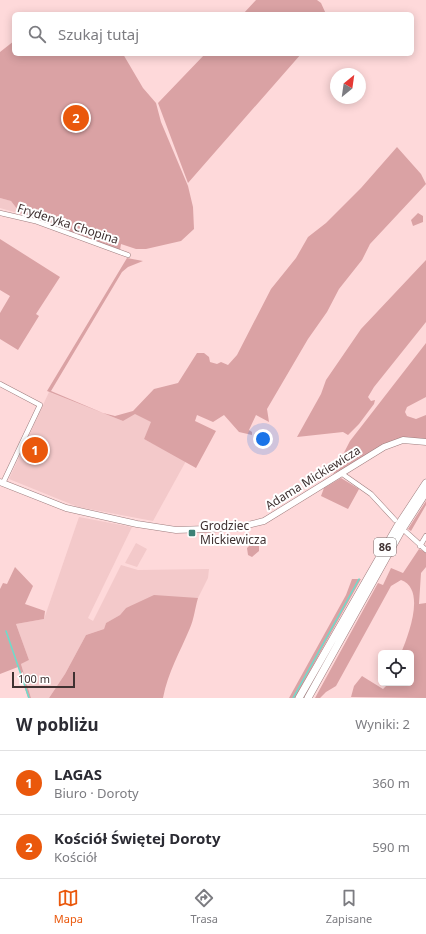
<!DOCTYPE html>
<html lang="pl">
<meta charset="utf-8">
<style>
:root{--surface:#fff;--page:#f7f7f7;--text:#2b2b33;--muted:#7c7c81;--line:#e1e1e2;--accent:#ea580c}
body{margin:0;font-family:"Noto Sans",sans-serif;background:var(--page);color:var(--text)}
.controls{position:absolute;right:12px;bottom:12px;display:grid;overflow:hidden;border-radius:6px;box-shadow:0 2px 10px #0003}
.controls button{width:36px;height:36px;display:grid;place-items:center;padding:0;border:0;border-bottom:1px solid var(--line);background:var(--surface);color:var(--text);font:20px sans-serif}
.compass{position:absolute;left:330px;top:68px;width:36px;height:36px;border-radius:50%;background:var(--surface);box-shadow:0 2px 10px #0003;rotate:29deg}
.scale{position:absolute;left:12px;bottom:10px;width:63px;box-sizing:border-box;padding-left:4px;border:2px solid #3f3131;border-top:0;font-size:11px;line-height:14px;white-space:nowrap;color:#3f3131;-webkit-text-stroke:3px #fff;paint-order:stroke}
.you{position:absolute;left:263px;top:439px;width:14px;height:14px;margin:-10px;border:3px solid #fff;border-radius:50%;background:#1a73e8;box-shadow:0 0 0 6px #1a73e833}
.badge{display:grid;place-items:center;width:26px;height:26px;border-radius:50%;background:var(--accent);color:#fff;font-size:13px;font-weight:700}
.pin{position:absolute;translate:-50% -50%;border:2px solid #fff;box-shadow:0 1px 4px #0006}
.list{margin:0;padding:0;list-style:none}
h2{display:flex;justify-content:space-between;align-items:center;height:52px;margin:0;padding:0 16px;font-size:17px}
h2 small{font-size:13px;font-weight:400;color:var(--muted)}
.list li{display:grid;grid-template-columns:26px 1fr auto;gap:12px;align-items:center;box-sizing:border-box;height:64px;padding:0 16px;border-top:1px solid var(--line)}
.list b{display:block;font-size:15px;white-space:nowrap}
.list p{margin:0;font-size:13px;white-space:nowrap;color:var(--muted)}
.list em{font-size:13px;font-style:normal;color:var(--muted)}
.icon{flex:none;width:22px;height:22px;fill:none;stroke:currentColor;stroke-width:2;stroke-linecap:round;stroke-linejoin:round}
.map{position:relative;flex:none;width:426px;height:698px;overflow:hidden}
.search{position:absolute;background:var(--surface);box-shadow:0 2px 10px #0003;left:12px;right:12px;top:12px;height:44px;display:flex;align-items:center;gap:10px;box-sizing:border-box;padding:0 14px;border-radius:6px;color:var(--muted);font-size:15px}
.sheet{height:180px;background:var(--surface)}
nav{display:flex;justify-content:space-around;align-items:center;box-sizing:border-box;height:56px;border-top:1px solid var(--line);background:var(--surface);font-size:11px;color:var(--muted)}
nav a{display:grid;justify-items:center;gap:2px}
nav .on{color:var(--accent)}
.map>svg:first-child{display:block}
.built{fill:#f3c9ca}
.green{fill:#daa2a4}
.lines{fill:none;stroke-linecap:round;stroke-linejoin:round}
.stream{stroke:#6cddcc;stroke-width:1.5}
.street-casing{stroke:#9e7d7e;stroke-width:5.5}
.secondary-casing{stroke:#9e7d7e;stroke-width:7}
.primary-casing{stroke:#9e7d7e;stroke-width:8}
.street{stroke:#fff;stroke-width:4.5}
.secondary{stroke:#fff;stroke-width:6}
.primary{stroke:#fff;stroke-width:7}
.poi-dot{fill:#3d8277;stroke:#fff;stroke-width:1.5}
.labels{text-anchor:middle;stroke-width:4;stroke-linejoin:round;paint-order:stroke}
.shield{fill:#fff;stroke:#796f6f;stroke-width:1}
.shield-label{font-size:11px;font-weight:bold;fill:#3f3131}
.street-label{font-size:12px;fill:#3f3131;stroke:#fff}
.poi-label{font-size:12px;fill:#3f3131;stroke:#fff;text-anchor:start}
</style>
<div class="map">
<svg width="426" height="698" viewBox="0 0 426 698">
<rect width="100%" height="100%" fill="#fed9da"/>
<path class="built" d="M0 198 11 201 21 214 0 208Z
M49 392 123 421 135 413 152 422 144 439 186 461 153 521 78 507 9 479Z
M79 517 132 527 88 618 93 621 121 565 138 570 209 569 208 578 198 598H180L126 608 120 615 106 623 104 629 86 635 65 674 49 698H31L21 664 29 660 16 624 44 619Z
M136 543 147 549 137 567 125 563Z"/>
<path class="green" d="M256 0H317L321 3 326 14H243Z
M14 41V54H123L143 88 156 103 161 122 188 186 193 207 194 229 181 241 146 249H136L121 244 120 250 21 214 11 201 0 198V52Z
M205 54H301L188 183 158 103Z
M397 147 421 174 426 184 370 244 362 260 339 289 327 312 308 339 267 409 269 422 256 415 249 430 252 432V435L239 432 224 415 213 422 197 415 195 421 216 431 196 468 144 439 151 422 135 414 123 421 47 391 127 258 143 261 128 267 122 272 51 391 103 413 115 416 133 411 154 389 178 383 197 353H204L209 357 210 362 217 364 221 362 228 365 237 355 271 289 296 258 308 237 326 223 361 188Z
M418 213 423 216V222L413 226 411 220Z
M0 239 60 277 36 314 39 316 18 350 0 339V313L10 296 0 290Z
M426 260V322L374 387 368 397 371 401 375 400 374 404 359 424 348 435 343 432 297 437 321 394 326 380 361 329Z
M426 343V397L407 407 405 412 407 416 416 419 426 415V439L408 438 333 474 350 441Z
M341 478 359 489 348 509 321 496 324 488Z
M426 501V505L411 531 408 529Z
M259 541V551L252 557 248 555 247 548 253 542Z
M419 549 426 552V567L421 573 419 604 426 603V698L351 697 354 686 362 676 383 689 389 683H411V653H401C409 634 426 589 401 580L391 586 336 686 326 692 320 698H315L378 583 383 585 391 568 403 573Z
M15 567 33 586 25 604 45 611 44 619 16 624 29 660 21 664 31 698H28L18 667 0 674V589L3 583 7 584Z
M352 579H361L295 698H289L346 595Z
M154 595 198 598C195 608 194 619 190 628 180 652 168 672 163 698H49L65 674 86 635 104 629 106 623 120 615 126 608Z"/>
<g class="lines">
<path class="stream" d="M6 631 29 698
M293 698 359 579"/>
<defs>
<path id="street" d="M0 213 35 221 128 255
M0 384 40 405 3 483
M341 473 371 494 395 520
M406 532 426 550
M420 546 426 536"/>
<path id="secondary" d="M0 482 66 508 137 524 176 530 236 528 264 521 384 447 403 440 426 442"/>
<path id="primary" d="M299 698 397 527 426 483
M308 698 401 531 426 492"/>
</defs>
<use href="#street" class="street-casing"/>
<use href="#secondary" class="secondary-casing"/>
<use href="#primary" class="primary-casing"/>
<use href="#street" class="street"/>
<use href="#secondary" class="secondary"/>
<use href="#primary" class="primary"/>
</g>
<rect class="poi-dot" x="188" y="529" width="8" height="8" rx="2"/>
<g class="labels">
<rect class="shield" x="374" y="538" width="22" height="18" rx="3"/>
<g class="shield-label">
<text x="385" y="551">86</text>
</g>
<g class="street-label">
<text transform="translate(68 224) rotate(18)" y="4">Fryderyka Chopina</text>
<text transform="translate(313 478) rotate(-32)" y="4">Adama Mickiewicza</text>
</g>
<g class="poi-label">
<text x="200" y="530">Grodziec<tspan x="200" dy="14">Mickiewicza</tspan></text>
</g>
</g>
</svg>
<div class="controls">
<button><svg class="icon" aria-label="locate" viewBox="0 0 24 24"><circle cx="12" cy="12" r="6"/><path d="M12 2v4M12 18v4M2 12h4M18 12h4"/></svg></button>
</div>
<svg class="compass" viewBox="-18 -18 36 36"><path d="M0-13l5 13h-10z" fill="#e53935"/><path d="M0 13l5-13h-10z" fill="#7c7c81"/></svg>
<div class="scale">100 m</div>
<div class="you"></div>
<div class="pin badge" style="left:35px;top:450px">1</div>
<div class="pin badge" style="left:76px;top:118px">2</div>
<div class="search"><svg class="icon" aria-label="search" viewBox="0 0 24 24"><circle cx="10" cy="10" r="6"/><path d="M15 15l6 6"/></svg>Szukaj tutaj</div>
</div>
<section class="sheet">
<h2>W pobliżu<small>Wyniki: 2</small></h2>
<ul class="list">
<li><span class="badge">1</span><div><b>LAGAS</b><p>Biuro · Doroty</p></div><em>360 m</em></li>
<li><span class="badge">2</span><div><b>Kościół Świętej Doroty</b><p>Kościół</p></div><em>590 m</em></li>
</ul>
</section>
<nav>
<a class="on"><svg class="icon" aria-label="map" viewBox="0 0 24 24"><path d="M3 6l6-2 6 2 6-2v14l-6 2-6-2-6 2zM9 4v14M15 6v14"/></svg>Mapa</a>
<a><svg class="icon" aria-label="directions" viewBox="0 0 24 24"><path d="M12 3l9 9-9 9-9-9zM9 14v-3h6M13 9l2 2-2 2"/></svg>Trasa</a>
<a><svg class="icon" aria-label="saved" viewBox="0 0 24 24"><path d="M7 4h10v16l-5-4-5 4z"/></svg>Zapisane</a>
</nav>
